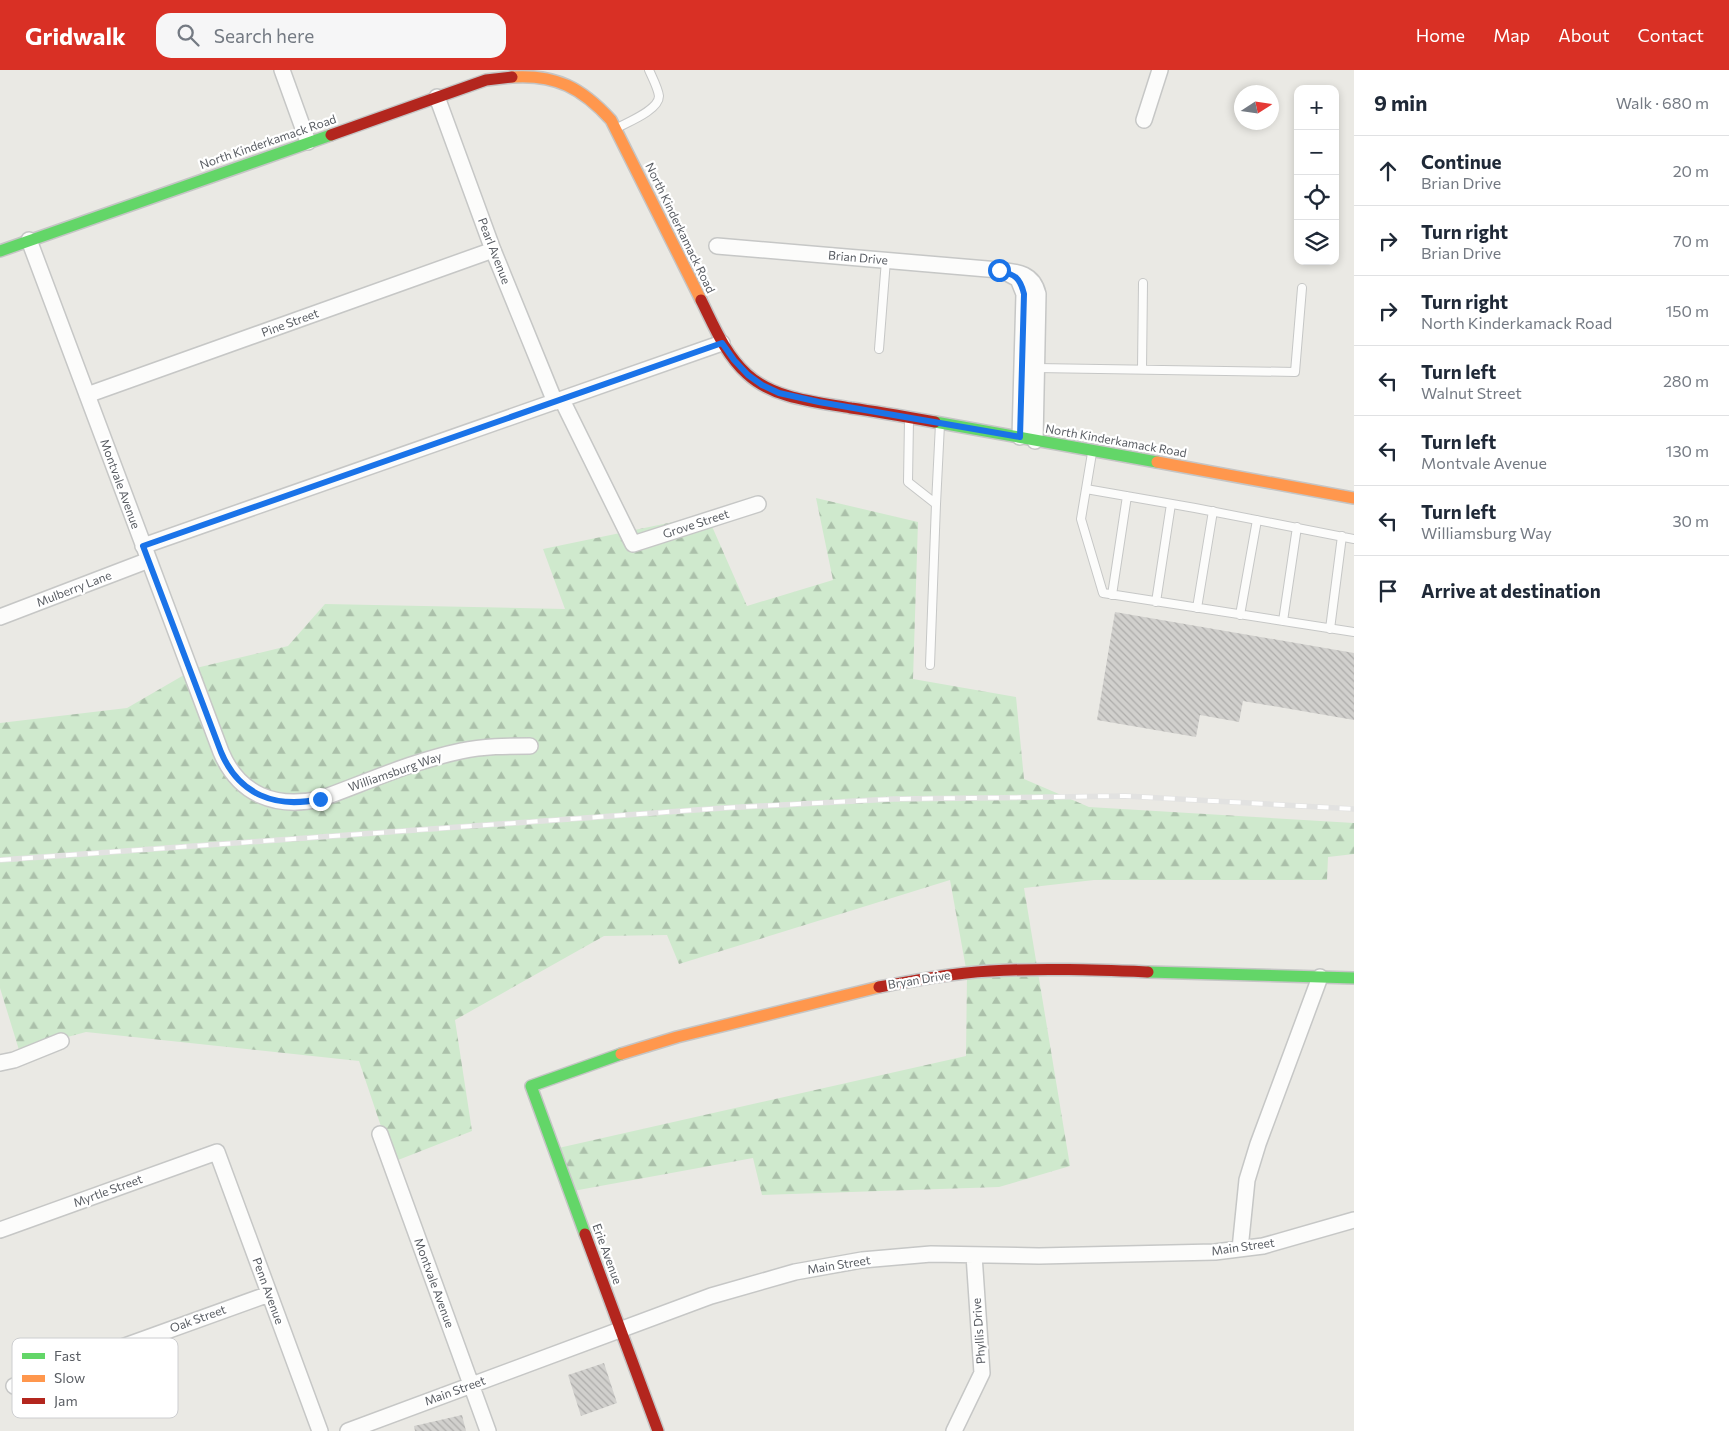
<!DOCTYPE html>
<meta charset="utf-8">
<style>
:root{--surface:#fff;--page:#f6f6f7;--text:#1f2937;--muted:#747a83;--line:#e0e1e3;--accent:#d93025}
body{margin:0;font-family:Commissioner,sans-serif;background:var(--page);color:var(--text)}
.controls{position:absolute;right:15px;top:15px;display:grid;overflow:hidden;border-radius:10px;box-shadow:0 2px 8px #0003}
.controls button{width:45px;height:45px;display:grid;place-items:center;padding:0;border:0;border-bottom:1px solid var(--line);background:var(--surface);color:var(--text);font:25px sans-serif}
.compass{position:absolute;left:1234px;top:15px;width:45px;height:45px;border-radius:50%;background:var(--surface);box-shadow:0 2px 8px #0003;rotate:78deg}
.stop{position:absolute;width:15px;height:15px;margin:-11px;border:4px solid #1a73e8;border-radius:50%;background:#fff}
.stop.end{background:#1a73e8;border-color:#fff;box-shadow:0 1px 5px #0008}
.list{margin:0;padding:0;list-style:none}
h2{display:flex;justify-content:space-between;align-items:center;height:65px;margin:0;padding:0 20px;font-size:21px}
h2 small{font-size:16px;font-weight:400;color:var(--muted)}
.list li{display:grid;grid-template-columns:32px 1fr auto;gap:15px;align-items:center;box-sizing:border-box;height:70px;padding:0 20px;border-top:1px solid var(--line)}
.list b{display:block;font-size:19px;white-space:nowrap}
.list p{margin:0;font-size:16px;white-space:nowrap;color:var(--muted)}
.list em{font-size:16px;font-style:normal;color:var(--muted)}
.icon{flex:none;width:28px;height:28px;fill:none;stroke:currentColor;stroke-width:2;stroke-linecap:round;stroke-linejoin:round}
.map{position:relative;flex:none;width:1354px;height:1361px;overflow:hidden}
header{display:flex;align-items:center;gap:30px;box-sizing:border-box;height:70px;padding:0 25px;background:var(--accent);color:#fff}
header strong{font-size:24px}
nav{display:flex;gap:28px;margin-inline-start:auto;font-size:18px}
.search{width:350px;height:45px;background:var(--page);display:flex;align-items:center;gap:12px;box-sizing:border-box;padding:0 18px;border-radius:15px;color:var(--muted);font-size:19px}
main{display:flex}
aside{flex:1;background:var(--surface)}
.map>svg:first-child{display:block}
.forest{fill:url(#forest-firs)}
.building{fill:url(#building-back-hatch)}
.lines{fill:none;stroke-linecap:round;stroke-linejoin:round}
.lane-casing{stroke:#c6c7c6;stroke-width:10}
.street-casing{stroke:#c6c7c6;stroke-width:18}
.fast-casing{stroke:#c5c5c5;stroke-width:14}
.slow-casing{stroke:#c5c5c5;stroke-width:14}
.jam-casing{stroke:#c5c5c5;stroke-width:14}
.lane{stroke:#fcfcfb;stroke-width:8}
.street{stroke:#fcfcfb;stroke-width:15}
.fast{stroke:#63d668;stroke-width:11}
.slow{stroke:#ff974d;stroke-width:11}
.jam{stroke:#b3261e;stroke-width:11}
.rail-casing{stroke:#e2e2e1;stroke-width:5.5}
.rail{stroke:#fff;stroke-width:4;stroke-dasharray:11;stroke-linecap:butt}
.route{stroke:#1a73e8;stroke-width:6}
.labels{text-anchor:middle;stroke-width:4.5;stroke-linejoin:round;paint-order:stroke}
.street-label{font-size:12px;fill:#595d63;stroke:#fff}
.key{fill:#fff;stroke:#cdced0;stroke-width:1}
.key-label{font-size:14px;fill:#595d63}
</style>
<header>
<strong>Gridwalk</strong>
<div class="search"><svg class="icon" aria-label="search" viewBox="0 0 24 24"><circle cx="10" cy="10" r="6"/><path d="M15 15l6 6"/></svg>Search here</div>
<nav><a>Home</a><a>Map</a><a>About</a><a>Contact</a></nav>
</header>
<main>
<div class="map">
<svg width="1354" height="1361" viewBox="0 0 1354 1361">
<defs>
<pattern id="forest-firs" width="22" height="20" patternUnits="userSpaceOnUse" patternTransform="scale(1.25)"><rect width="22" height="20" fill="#cfe9cd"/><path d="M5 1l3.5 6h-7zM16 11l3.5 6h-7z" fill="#abc0aa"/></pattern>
<pattern id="building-back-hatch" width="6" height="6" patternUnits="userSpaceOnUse" patternTransform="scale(1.25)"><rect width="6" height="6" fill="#d1d0cd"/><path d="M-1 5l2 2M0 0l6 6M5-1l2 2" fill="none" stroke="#adacaa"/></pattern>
</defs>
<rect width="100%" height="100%" fill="#eae9e4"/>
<path class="forest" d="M816 428 918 452 913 609 1016 627 1024 709 1089 737 1354 753V784L1328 787 1327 810H1094L1024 818 1070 1096 999 1117 762 1125 753 1088 573 1121 554 1079 966 986 967 904 950 810 679 894 667 865 604 866 455 950 472 1061 393 1092 359 991 86 962 19 980 0 918V653L127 638 196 598 288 576 325 534 565 539 543 479 707 445 747 536 833 510Z"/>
<path class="building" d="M1115 542 1354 583V650L1243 631 1239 652 1200 645 1196 667 1097 650Z
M604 1293 617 1333 581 1346 568 1305Z
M462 1345 466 1361H415L414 1356Z"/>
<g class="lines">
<defs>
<path id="lane" d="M617 58C628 52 659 40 659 26 658 18 652 7 649 0
M879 279 886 190
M1037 298 1295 302 1302 218
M1142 299 1143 213
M909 349 908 412 936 434 940 354
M1092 383 1081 449 1103 523 1354 562
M1086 419 1195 438 1354 469
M1112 525 1127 426
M1156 532 1171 434
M1197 538 1213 441
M1240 545 1257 450
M1283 551 1297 457
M1330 559 1342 466
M930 595 936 434"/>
<path id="street" d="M282 0 308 72
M437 27 493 180 555 332
M1144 50 1160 0
M29 170 221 682C239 725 276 739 320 729 367 712 413 691 461 681 484 676 507 676 530 676
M717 176 999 200C1018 202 1033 203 1038 224L1035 371
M1007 203 1018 209 1024 224 1020 367
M87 325 493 180
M562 330 633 474 758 434
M143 476 722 273
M0 547 149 490
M0 993 14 990 61 971
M380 1064 488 1361
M0 1160 217 1082 320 1361
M1240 1179 1247 1110 1258 1074 1320 907
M14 1316 269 1224
M348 1361 711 1226 795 1202 862 1190 931 1184 1039 1186 1215 1182 1263 1176 1354 1150
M954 1361 982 1303 974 1185"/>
<path id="fast" d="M0 181 331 65
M935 352 1157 392
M1148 902 1354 908
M585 1164 531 1016 621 984"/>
<path id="slow" d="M512 7C556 4 582 18 611 50L701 230
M1157 392 1354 428
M621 984 677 967 879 917"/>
<path id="jam" d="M331 65 486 10 512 7
M701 230C714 256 725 284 747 304 774 329 817 332 851 338 879 342 907 347 935 352
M879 917C916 910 953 903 990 901 1043 898 1095 900 1148 902
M585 1164 658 1361"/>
</defs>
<use href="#lane" class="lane-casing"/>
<use href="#street" class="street-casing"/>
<use href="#fast" class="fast-casing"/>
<use href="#slow" class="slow-casing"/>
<use href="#jam" class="jam-casing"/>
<use href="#lane" class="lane"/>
<use href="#street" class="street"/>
<use href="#fast" class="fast"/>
<use href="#slow" class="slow"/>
<use href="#jam" class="jam"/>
<defs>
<path id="rail" d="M0 790 723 738 893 729 1125 726 1354 739"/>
</defs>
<use href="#rail" class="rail-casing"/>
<use href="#rail" class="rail"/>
</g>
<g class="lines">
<path class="route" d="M320 729C276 739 239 725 221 682L143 476 722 273 734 290 748 305 762 315 779 323 819 332 1020 367 1024 224C1020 207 1015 205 999 200"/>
</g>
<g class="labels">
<g class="street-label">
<text transform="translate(268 72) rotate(-19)" y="4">North Kinderkamack Road</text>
<text transform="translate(680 158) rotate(64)" y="4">North Kinderkamack Road</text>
<text transform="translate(494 181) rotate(69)" y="4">Pearl Avenue</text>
<text transform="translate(858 188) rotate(5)" y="4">Brian Drive</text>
<text transform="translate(290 253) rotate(-20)" y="4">Pine Street</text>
<text transform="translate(1116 371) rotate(10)" y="4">North Kinderkamack Road</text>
<text transform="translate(120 414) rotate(70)" y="4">Montvale Avenue</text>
<text transform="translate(696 454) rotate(-18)" y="4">Grove Street</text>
<text transform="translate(74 519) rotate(-21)" y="4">Mulberry Lane</text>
<text transform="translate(395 702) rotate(-19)" y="4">Williamsburg Way</text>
<text transform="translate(919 910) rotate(-9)" y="4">Bryan Drive</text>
<text transform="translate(108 1121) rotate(-20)" y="4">Myrtle Street</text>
<text transform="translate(1243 1177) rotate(-8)" y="4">Main Street</text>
<text transform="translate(607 1184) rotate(70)" y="4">Erie Avenue</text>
<text transform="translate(839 1195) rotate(-9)" y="4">Main Street</text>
<text transform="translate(434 1213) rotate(70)" y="4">Montvale Avenue</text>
<text transform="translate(268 1221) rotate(70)" y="4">Penn Avenue</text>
<text transform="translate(198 1249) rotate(-20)" y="4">Oak Street</text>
<text transform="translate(979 1261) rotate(-94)" y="4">Phyllis Drive</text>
<text transform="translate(455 1321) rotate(-20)" y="4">Main Street</text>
</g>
</g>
<rect x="12" y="1268" width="166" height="80" rx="8" class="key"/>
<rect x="22" y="1283" width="23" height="6" fill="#63d668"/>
<rect x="22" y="1305" width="23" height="7" fill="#ff974d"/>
<rect x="22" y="1328" width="23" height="6" fill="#b3261e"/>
<g class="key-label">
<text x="54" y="1291">Fast</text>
<text x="54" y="1313">Slow</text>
<text x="54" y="1336">Jam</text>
</g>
</svg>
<div class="controls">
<button>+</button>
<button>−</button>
<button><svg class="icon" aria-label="locate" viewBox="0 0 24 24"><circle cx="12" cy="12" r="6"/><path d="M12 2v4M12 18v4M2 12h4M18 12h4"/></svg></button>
<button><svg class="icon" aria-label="layers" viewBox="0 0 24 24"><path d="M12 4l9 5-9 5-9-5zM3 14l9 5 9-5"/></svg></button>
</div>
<svg class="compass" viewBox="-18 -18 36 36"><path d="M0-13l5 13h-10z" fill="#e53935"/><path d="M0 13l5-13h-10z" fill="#747a83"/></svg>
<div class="stop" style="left:999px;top:200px"></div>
<div class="stop end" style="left:320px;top:729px"></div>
</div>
<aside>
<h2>9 min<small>Walk · 680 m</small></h2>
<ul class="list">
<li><svg class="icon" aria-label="ahead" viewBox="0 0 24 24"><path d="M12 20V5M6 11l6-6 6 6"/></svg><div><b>Continue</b><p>Brian Drive</p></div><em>20 m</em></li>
<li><svg class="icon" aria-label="right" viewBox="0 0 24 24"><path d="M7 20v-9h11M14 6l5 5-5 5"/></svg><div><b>Turn right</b><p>Brian Drive</p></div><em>70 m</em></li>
<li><svg class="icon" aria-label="right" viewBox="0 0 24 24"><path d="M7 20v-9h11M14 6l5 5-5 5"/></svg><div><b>Turn right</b><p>North Kinderkamack Road</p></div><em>150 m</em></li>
<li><svg class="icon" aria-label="left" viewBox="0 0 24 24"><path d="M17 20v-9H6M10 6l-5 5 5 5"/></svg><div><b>Turn left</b><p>Walnut Street</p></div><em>280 m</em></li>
<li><svg class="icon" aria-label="left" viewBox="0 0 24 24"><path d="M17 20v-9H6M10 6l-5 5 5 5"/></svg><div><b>Turn left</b><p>Montvale Avenue</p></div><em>130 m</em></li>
<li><svg class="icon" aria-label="left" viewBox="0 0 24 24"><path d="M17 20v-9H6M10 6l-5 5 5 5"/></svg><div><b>Turn left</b><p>Williamsburg Way</p></div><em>30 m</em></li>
<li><svg class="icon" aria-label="arrive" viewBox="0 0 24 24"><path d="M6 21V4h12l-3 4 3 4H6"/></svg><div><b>Arrive at destination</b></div></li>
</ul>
</aside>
</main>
